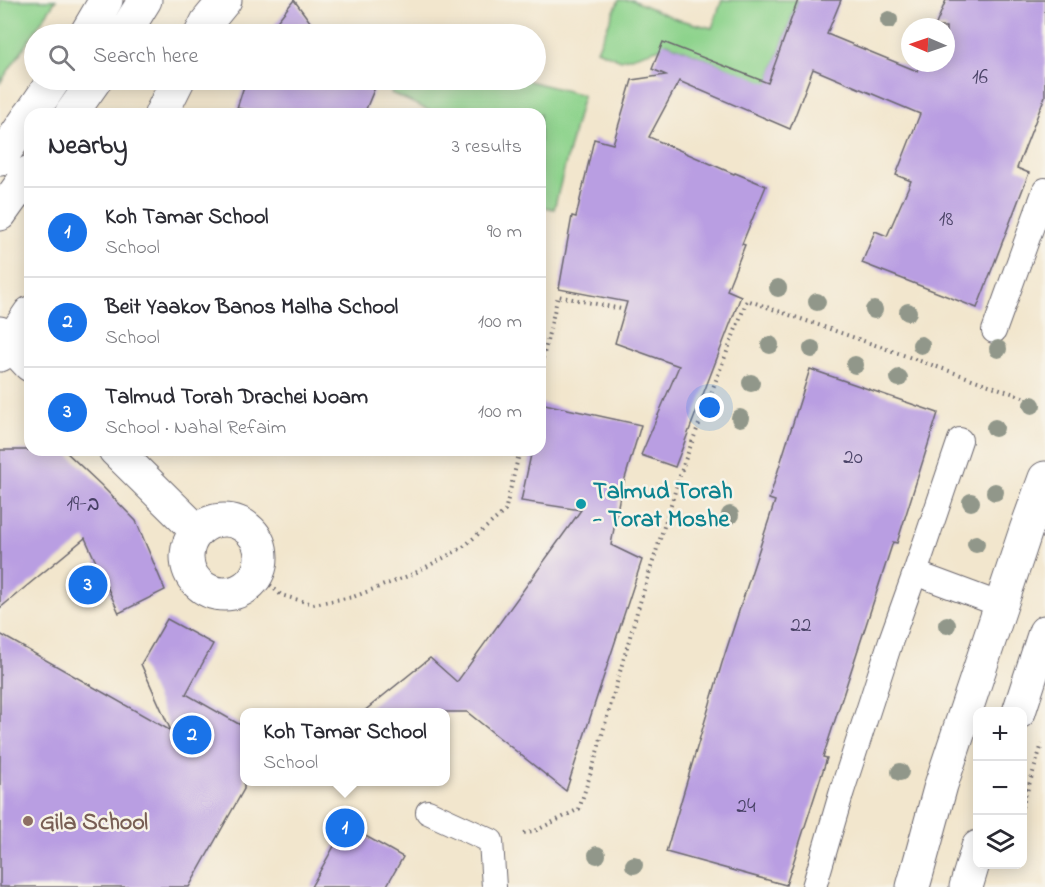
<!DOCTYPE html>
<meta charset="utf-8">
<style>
:root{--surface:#fff;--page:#f7f7f7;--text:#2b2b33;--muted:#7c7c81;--line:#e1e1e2;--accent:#1a73e8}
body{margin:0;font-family:"Indie Flower","Playpen Sans Hebrew",sans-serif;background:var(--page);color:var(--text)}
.controls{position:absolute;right:18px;bottom:18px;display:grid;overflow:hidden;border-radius:12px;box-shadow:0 3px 15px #0003}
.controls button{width:54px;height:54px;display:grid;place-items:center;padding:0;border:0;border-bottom:2px solid var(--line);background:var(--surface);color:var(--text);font:30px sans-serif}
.compass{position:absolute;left:901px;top:18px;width:54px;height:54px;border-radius:50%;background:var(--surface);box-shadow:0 3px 15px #0003;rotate:272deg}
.you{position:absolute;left:710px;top:408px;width:21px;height:21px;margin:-15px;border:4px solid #fff;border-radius:50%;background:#1a73e8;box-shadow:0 0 0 9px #1a73e833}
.badge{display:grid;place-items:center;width:39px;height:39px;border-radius:50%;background:var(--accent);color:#fff;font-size:20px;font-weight:700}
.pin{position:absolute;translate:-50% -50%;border:3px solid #fff;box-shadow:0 2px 6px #0006}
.popup{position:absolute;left:240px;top:708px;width:210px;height:78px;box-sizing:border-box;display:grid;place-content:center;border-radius:12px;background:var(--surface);filter:drop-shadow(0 2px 4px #0005);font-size:20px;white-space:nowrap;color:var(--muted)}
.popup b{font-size:22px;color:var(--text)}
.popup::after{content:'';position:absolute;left:50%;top:100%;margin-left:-12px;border:12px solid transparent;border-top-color:var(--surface)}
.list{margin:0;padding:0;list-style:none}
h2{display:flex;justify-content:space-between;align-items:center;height:78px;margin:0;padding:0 24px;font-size:26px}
h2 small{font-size:20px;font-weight:400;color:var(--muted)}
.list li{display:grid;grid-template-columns:39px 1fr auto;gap:18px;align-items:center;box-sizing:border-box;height:90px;padding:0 24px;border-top:2px solid var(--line)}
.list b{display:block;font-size:22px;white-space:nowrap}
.list p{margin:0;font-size:20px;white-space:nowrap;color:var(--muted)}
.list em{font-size:20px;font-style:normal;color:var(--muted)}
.icon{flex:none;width:33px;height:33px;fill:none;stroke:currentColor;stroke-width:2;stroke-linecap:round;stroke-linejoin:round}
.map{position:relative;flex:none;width:1045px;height:887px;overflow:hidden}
.search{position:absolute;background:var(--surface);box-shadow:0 3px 15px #0003;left:24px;top:24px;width:522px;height:66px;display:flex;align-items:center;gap:15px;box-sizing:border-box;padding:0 21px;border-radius:33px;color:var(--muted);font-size:22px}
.panel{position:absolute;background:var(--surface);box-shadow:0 3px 15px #0003;left:24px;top:108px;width:522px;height:348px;border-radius:18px}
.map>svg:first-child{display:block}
.green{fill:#8dd38c;stroke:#587a64;stroke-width:1.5}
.building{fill:#b99ee2}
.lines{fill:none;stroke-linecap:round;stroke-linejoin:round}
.lane-casing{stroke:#6b676e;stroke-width:26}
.street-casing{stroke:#6b676e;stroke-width:35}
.secondary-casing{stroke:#6b676e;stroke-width:35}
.path{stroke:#6b676e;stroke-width:4;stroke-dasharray:1.5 4.5;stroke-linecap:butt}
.lane{stroke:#fff;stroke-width:24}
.street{stroke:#fff;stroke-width:33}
.secondary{stroke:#fff;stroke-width:33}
.tree{fill:#91978a}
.culture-dot{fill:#0f9aa8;stroke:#f7f3e8;stroke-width:2}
.education-dot{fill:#8d6e63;stroke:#f7f3e8;stroke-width:2}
.labels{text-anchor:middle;stroke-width:5;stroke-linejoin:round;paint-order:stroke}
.number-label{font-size:21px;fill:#484165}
.culture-label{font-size:24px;font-weight:bold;fill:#0d838f;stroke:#f7f3e8;text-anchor:start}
.education-label{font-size:24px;font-weight:bold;fill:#785e54;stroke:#f7f3e8;text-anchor:start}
</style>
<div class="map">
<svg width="1045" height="887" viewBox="0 0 1045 887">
<rect width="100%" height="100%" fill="#f7f3e8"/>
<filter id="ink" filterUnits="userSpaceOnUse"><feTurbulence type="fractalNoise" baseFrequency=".0167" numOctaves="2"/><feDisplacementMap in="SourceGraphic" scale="12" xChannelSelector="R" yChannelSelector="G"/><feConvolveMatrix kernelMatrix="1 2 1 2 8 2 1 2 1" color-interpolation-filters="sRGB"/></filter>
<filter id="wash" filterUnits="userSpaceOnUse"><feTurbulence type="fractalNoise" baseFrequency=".008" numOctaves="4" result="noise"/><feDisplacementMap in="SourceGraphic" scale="24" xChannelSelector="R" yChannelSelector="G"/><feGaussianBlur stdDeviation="1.35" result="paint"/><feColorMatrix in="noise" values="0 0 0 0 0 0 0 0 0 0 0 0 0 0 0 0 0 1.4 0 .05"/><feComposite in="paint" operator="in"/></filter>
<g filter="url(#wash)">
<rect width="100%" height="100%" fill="#f2e6cd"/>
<path class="green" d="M0 0H56L0 83Z
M619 0H632L676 19 712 28 722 0H798L768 84 666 43 664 47 621 60 597 50Z
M396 80H525L583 95 554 209 540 206V114H437L391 93Z"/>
<g id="blocks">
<path class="building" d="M294 0 319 34H267Z
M798 0H841L827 34 917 71 921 63H946V27H935L946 0H1045V96L1017 168 1029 173 977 308 862 263 875 231 887 236 911 181 896 175 920 114 813 69 790 129 679 81 649 137 734 174 735 173 766 186 742 244 745 245 727 290 741 296 675 467 641 455 679 366 615 343 627 302 559 289 572 216 576 217 594 139 613 144 632 80 666 75 652 69 663 42 768 83Z
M246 80H378L364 114H267L237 108Z
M810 369 938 413 897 543 893 542 823 757 827 758 786 885 666 852 722 663 775 501 769 499Z
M540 403 641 425 620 495 611 545 642 560 566 791 467 712H363L430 658 457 682 581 510 521 501 532 450H540Z
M0 450H64L101 485 136 521 165 590 119 613 85 538 0 608Z
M167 619 213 644 186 694 244 727V789L189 887H0V634L171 731 141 664Z
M346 825 403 857 386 887H311Z"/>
</g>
</g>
<g filter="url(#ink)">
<use href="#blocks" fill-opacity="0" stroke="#6b676e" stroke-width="1.5"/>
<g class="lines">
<defs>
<path id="lane" d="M994 331 1045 190
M915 573 1001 605
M428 812 491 841 494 887
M814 887 842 791 891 640 915 573 960 440"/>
<path id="street" d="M201 34 207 22 225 0
M161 114 178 80
M0 333 30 365
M0 355 9 344 30 313
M115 450 197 531
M187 557a37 37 0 1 1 74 0a37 37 0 1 1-74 0Z"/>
<path id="secondary" d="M86 34 106 0
M124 34 145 0
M31 114 54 80
M71 114 95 80
M0 159 30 115
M0 214 30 172
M1019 712 1045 632
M913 887 941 785 1026 530 1045 478
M966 887 978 847"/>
</defs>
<use href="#lane" class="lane-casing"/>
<use href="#street" class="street-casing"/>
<use href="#secondary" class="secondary-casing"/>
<path class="path" d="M540 370 558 296 621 309
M257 573 281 595 313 604 353 597 413 574 462 548 505 511 520 450
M1022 807 1042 744
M524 833 537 830 579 809 594 763 637 612 684 463 747 300 1023 397"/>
<use href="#lane" class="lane"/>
<use href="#street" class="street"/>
<use href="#secondary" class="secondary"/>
</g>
<g class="tree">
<circle cx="889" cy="20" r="9"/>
<circle cx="778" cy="288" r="9"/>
<circle cx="817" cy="302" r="9"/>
<circle cx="874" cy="310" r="9"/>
<circle cx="908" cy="312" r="9"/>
<circle cx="770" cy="345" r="9"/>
<circle cx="921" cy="345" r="9"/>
<circle cx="812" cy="349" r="9"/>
<circle cx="998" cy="349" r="9"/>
<circle cx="855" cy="365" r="9"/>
<circle cx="899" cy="378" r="9"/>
<circle cx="751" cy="383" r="9"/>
<circle cx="1032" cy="405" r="9"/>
<circle cx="740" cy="418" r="9"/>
<circle cx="995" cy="428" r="9"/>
<circle cx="995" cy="492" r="9"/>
<circle cx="971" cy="502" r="9"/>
<circle cx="730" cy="515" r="9"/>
<circle cx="976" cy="544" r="9"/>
<circle cx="947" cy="625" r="9"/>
<circle cx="900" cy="772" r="9"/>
<circle cx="597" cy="855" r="9"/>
<circle cx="634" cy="865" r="9"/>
</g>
</g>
<circle class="culture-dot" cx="581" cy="504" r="6"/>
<circle class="education-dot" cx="28" cy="821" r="6"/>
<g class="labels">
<g class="number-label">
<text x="980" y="83">16</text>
<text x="946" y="225">18</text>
<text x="853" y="463">20</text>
<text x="83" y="510">19-ב</text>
<text x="801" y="631">22</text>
<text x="746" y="812">24</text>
</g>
<g class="culture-label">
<text x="593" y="498">Talmud Torah<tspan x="593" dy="28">- Torat Moshe</tspan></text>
</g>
<g class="education-label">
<text x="40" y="829">Gila School</text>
</g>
</g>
</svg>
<div class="controls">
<button>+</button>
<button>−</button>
<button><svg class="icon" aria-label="layers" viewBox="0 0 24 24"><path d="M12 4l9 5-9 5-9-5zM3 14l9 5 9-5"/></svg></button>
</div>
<svg class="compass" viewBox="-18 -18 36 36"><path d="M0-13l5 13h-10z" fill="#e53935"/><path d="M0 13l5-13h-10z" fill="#7c7c81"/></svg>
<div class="you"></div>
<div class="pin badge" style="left:345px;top:828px">1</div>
<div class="popup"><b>Koh Tamar School</b>School</div>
<div class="pin badge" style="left:192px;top:735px">2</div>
<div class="pin badge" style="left:88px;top:585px">3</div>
<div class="search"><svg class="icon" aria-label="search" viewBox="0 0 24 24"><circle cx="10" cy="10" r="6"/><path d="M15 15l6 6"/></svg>Search here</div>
<section class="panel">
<h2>Nearby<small>3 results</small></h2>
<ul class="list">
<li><span class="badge">1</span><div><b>Koh Tamar School</b><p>School</p></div><em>90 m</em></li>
<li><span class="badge">2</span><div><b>Beit Yaakov Banos Malha School</b><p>School</p></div><em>100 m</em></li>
<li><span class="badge">3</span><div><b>Talmud Torah Drachei Noam</b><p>School · Nahal Refaim</p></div><em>100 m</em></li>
</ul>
</section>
</div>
